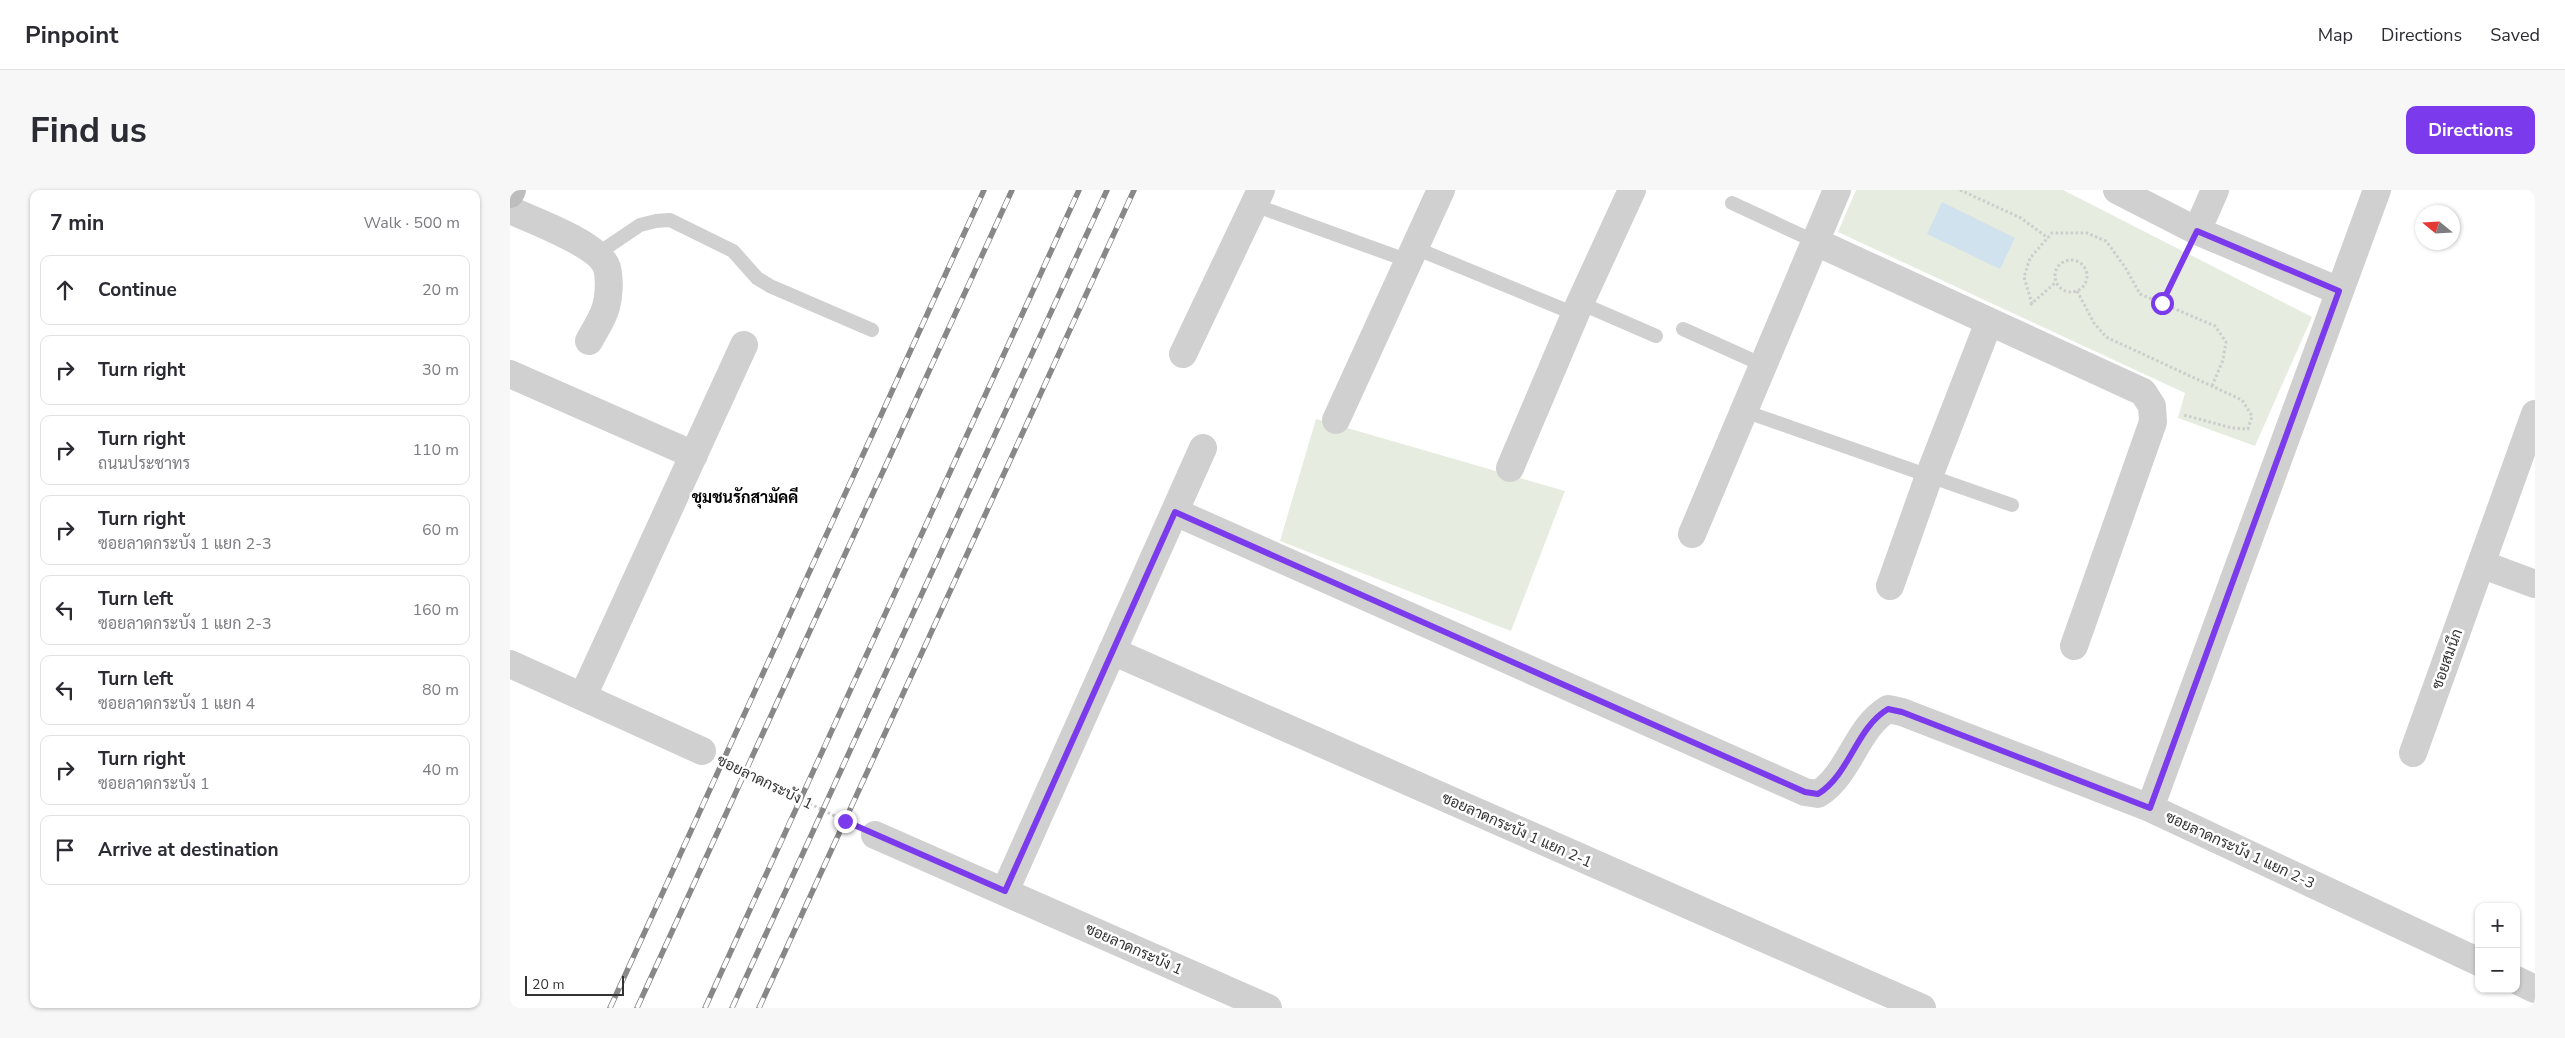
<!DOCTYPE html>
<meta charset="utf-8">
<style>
:root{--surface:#fff;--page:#f7f7f7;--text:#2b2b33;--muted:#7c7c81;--line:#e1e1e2;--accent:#7c3aed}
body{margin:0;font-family:"Nunito Sans",Sarabun,sans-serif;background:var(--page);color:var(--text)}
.controls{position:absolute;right:15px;bottom:15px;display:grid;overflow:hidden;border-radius:10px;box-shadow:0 1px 4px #0004}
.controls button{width:45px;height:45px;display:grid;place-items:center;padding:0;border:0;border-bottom:1px solid var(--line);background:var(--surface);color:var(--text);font:25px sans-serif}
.compass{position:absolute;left:1905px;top:15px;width:45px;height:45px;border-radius:50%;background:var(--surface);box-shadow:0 1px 4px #0004;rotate:288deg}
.scale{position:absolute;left:15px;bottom:12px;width:99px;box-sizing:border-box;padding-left:5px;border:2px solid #333;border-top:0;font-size:14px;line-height:18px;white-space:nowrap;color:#333;-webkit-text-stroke:4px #fff;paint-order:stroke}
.stop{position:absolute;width:15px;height:15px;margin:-11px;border:4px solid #7c3aed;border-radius:50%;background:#fff}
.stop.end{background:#7c3aed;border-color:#fff;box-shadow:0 1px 5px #0008}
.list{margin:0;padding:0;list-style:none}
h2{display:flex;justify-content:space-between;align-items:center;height:65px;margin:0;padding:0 20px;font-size:21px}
h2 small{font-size:16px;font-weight:400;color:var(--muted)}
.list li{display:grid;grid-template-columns:32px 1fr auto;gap:15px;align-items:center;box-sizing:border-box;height:70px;margin:0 10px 10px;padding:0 10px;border:1px solid var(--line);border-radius:10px}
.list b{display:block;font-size:19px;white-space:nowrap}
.list p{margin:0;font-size:16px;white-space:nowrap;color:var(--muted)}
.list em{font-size:16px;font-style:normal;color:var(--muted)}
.icon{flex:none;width:28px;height:28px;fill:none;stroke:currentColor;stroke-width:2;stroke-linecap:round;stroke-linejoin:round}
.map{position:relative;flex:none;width:2025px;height:818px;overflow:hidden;border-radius:10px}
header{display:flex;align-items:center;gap:30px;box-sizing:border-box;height:70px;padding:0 25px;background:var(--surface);border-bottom:1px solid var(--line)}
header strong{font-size:24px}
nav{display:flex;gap:28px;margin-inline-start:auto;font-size:18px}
.intro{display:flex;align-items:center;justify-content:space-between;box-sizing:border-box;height:120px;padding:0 30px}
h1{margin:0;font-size:35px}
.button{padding:12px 22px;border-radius:10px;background:var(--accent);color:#fff;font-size:18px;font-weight:700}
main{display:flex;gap:30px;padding:0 30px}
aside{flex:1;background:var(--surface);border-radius:10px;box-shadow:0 1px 4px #0004}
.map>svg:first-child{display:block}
.green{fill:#e6ecdf}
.water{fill:#cfe2ee}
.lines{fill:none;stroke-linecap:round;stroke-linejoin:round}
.path{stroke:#cdcdcd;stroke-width:3;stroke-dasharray:2.5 2.5;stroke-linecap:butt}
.service{stroke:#d0d0d0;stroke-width:14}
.minor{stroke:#d0d0d0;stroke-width:28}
.secondary{stroke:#bdbdbd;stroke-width:28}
.rail-casing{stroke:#888;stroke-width:5.5}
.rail{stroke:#fff;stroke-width:4;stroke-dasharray:11;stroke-linecap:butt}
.route{stroke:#7c3aed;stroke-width:6}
.labels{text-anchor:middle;stroke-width:5;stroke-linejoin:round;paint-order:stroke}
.street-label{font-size:15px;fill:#333;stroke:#fff}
.neighbourhood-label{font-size:16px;font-weight:bold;fill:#000;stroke:#fff}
</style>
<header>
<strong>Pinpoint</strong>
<nav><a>Map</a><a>Directions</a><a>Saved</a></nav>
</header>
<div class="intro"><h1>Find us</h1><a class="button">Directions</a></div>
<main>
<aside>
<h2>7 min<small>Walk · 500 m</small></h2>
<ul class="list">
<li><svg class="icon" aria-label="ahead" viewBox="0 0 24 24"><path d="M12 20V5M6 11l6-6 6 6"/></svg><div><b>Continue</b></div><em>20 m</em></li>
<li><svg class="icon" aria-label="right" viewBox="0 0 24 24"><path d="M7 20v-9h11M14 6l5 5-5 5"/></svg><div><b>Turn right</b></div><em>30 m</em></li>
<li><svg class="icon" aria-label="right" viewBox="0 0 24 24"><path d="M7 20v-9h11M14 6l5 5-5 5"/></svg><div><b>Turn right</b><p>ถนนประชาทร</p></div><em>110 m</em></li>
<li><svg class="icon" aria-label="right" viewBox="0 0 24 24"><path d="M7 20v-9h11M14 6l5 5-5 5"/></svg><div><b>Turn right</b><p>ซอยลาดกระบัง 1 แยก 2-3</p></div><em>60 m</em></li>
<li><svg class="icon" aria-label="left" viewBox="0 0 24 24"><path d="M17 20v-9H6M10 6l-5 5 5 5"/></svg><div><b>Turn left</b><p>ซอยลาดกระบัง 1 แยก 2-3</p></div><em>160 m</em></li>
<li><svg class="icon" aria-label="left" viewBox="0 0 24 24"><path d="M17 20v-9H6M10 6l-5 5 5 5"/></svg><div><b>Turn left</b><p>ซอยลาดกระบัง 1 แยก 4</p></div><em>80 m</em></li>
<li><svg class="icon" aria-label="right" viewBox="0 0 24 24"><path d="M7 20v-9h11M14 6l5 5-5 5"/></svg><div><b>Turn right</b><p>ซอยลาดกระบัง 1</p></div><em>40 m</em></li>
<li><svg class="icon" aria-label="arrive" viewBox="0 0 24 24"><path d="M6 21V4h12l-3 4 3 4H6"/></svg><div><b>Arrive at destination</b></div></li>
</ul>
</aside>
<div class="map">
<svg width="2025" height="818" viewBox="0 0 2025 818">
<rect width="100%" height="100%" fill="#fff"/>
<path class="green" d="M1346 0H1553L1802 127 1745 256 1668 228 1675 203 1328 42Z
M806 229 1055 301 1001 441 770 351Z"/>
<path class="water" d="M1432 12 1505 48 1490 79 1417 44Z"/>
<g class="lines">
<path class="path" d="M1450 0 1511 28 1538 48
M1545 86a16 16 0 1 1 32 0a16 16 0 1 1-32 0Z
M1567 101 1584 133 1596 147 1732 210 1742 226 1738 239 1722 238 1674 225
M1652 113 1673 69
M1522 114 1514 87 1520 68 1542 43H1577L1596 51 1615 77 1630 104 1705 136 1716 152 1713 170 1702 196
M1520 115 1546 92
M219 574 337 632"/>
<path class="service" d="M1222 13 1306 52
M744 15 899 71
M905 58 1065 124
M87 64 130 35 146 31 160 30 223 61 247 88 260 96 362 140
M1070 113 1146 146
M1173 139 1253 175
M1234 221 1502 315"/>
<path class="minor" d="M1607 0 1687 41 1829 101
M0 20C23 31 90 54 97 78 100 89 99 106 96 117 93 128 85 140 79 151
M1687 41 1705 0
M1306 52 1633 202 1642 216 1643 232 1564 456
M673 164 751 0
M0 184 184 265
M826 230 931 0
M1000 278 1070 113 1122 0
M665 322 1295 602 1308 604C1340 584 1346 538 1378 519L1392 522 1640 618 1969 772
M1182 344 1327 0
M1971 374 2025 394
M1380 396 1419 286 1479 132
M602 461 1412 818
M0 474 192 561
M73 506 234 155
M1903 563 2025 224
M1640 618 1867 0
M365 645 758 818
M495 701 693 258
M2006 790 2025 799"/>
<path class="secondary" d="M0 4 2 0"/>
<defs>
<path id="rail" d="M100 818 474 0
M127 818 502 0
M195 818 569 0
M222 818 597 0
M249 818 624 0"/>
</defs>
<use href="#rail" class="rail-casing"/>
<use href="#rail" class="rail"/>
</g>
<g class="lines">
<path class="route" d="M335 631 495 701 665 322 1295 602 1308 604C1340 584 1346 538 1378 519L1392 522 1640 618 1829 101 1687 41 1652 113"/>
</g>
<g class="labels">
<g class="street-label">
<text transform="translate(1937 469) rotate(-70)" y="5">ซอยสมนึก</text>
<text transform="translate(255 592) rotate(26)" y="5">ซอยลาดกระบัง 1</text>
<text transform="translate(1007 640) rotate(24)" y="5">ซอยลาดกระบัง 1 แยก 2-1</text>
<text transform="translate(1730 660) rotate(25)" y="5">ซอยลาดกระบัง 1 แยก 2-3</text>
<text transform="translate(624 759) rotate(24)" y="5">ซอยลาดกระบัง 1</text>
</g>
<g class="neighbourhood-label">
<text x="235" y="313">ชุมชนรักสามัคคี</text>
</g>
</g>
</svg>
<div class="controls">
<button>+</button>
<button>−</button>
</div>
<svg class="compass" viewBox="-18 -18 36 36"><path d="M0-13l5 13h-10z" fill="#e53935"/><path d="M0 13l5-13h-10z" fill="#7c7c81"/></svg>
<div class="scale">20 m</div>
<div class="stop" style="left:1652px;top:113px"></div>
<div class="stop end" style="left:335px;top:631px"></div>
</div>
</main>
